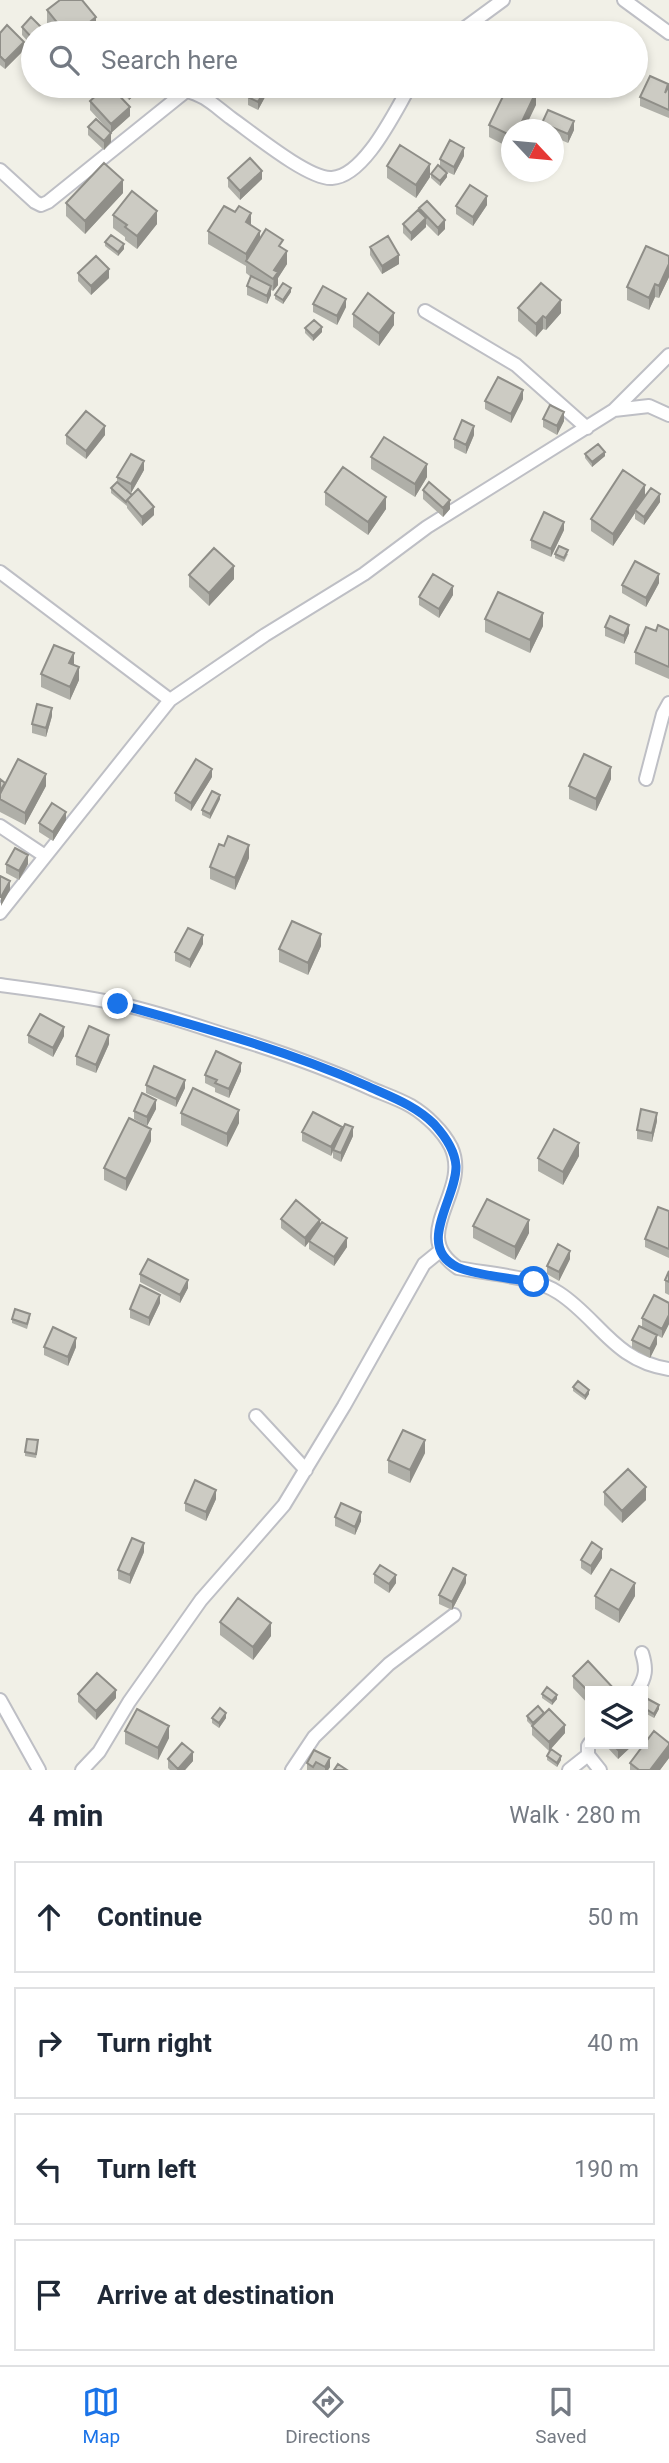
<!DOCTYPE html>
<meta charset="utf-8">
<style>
:root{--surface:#fff;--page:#f2f2f3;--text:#1f2937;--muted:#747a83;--line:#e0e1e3;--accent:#1a73e8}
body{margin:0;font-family:Roboto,sans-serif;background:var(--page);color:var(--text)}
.controls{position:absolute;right:21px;bottom:21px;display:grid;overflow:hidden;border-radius:0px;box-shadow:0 4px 10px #0003}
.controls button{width:63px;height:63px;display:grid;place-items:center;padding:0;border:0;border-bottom:2px solid var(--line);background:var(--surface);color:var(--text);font:35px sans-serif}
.compass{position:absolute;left:501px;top:119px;width:63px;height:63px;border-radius:50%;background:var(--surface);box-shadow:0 4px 10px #0003;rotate:116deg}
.stop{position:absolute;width:21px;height:21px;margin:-16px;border:5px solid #1a73e8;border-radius:50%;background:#fff}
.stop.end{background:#1a73e8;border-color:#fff;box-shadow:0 2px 7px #0008}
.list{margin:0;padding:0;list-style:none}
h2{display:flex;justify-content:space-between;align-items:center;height:91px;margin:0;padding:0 28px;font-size:30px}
h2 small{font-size:23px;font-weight:400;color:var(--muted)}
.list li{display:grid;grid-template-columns:46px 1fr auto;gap:21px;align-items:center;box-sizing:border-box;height:112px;margin:0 14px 14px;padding:0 14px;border:2px solid var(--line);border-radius:0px}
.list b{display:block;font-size:26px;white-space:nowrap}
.list em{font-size:23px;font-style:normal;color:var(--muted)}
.icon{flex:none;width:38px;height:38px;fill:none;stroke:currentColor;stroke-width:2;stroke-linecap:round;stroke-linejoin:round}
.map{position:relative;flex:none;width:669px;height:1770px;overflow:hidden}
.search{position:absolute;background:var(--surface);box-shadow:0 4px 10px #0003;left:21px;right:21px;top:21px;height:77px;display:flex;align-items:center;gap:18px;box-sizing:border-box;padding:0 24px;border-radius:38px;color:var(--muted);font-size:26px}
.sheet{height:595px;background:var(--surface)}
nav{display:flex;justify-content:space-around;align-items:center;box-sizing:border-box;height:98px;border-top:2px solid var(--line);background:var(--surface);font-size:19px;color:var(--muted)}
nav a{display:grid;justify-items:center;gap:4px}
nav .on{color:var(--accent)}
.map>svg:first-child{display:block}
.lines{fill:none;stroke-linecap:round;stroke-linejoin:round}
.minor-casing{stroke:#bebfc5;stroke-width:16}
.minor{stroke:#fff;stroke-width:12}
.wall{fill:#afafa8}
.shaded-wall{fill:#8f8e88}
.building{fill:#cccbc3;stroke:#8f8e88;stroke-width:2}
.route{stroke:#1a73e8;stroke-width:9}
</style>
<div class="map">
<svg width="669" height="1770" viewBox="0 0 669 1770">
<rect width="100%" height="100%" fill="#f1f0e7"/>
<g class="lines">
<defs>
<path id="minor" d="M624 0 669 33
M458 33 503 0
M0 170 35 202 41 205 48 202 186 91C204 94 216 107 231 118 251 132 309 180 332 178 365 176 395 111 410 86
M425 311 516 365 587 428
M614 410 649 406 669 415
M0 572 170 700
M646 779 663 714 669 703
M0 826 45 856
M0 913 170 700 265 635 364 574 427 527 614 410 669 355
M0 985C38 990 77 995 115 1003 155 1011 194 1025 232 1037 280 1052 326 1068 372 1089 384 1094 399 1099 411 1106 426 1115 443 1131 451 1147 472 1192 407 1234 458 1268 488 1274 534 1276 559 1293 599 1319 614 1361 669 1369
M256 1416 306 1470
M637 1691C646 1677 647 1669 642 1653
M0 1700 39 1770
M590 1743 588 1746V1755L600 1770
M82 1770 99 1752 129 1702 201 1600 284 1505 344 1406 424 1264 440 1251
M292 1770 314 1737 389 1664 454 1615
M569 1770 588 1755"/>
</defs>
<use href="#minor" class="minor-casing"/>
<use href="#minor" class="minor"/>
</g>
<path class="wall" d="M47 10 96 30 91 33H54L47 23Z
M22 27 33 33V47L22 35Z
M0 33 24 50 5 69 0 65Z
M117 86H155L148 92 144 87 129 100Z
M271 86 258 110 248 105V97Z
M669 86V118L640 106V97L668 88Z
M90 101 130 116 111 133 90 110Z
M536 105 512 130V149L489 137V125Z
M542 123 574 130 568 143 554 137V130H542Z
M88 127 111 142 104 150 88 135Z
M464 156 454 175 443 170 447 177 440 186 431 178V174L440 167V159Z
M387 166 430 177 416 198 387 178Z
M228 178 262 179 240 200 228 187Z
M123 193 85 234 66 216V203Z
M487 205 473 226 456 214V206Z
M419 208 445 229 438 236 426 224V227L411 241 403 233V224L419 211Z
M113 215 157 224 137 249 125 240V237L113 228Z
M251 225 260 239 283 248 287 264 278 278V285L273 291 271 290V295L267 304 247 295V286L251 277 246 273V266L208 244V231Z
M105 242 124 249 118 256 105 246Z
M370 247 399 264 382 274 370 255Z
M669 256V277L659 298 655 297 649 310 627 300V287Z
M78 273 109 278 91 295 78 281Z
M291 292 283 304 275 299V295Z
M313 304 346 307 337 325 313 312Z
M518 308 561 313 546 330 543 329 536 337 518 321Z
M353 314 394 325 379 346 353 327Z
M305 328 322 332 313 341 305 333Z
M523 399 511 423 485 409V401Z
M543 419 564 421 557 435 543 427Z
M66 435H105L86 459 66 444Z
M474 435 466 454 454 448V439Z
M585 454 605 456 592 467 585 458Z
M371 457 427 477 415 497 371 469Z
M144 470 131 493 127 490 154 515 142 526 127 508V506L111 493V488L117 482V477Z
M423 490 450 509 443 517 423 499Z
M325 492 386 509 368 535 325 505Z
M645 496 660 502 644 525 635 519V513L613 546 591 531V519Z
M564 530 551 557 531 548V540Z
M555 554H568L564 562 555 558Z
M189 575 234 579 209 606 189 587Z
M659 583 646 607 622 593V585Z
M453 595 439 618 419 605V597Z
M485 619 543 626 530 653 485 632Z
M605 627 629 633 624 644 605 636Z
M669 630V679L635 664V652Z
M74 665 79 680 70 700 41 687V674Z
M52 716 46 737 32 733V724Z
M212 777 191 811 175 801V793Z
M0 779 5 783 46 786 25 825 0 812Z
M611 779 596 811 569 799V786Z
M220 799 210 819 202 815V810Z
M66 820 53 841 39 832V823Z
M249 858 235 890 210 879V867Z
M6 864H28L19 880 6 873Z
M203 944 190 968 175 961V952Z
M321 946 308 975 279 962V949Z
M28 1035 64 1036 53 1057 28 1043Z
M109 1044 96 1073 76 1065V1056Z
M241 1071 229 1098 215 1092V1088L205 1083V1075Z
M146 1085 185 1088 176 1107 146 1093Z
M156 1109 147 1126 134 1119V1111Z
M181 1113 239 1123 227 1147 181 1125Z
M657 1121 652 1142 637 1139V1130Z
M342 1130 353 1136 341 1162 333 1158V1152L331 1156 302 1141V1132Z
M151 1141 126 1191 104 1180V1168Z
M579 1156 563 1185 538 1171V1158Z
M669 1211V1258L645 1247V1239Z
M281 1219 320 1225 347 1247 334 1266 309 1249V1241L305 1247 281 1228Z
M473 1226 529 1233 515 1260 473 1238Z
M570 1259 559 1281 547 1274V1266Z
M669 1271V1295L665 1293V1280Z
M140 1274 188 1288 180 1303 140 1282Z
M160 1303 149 1326 130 1318V1309Z
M669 1303V1324L662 1338 642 1327V1318Z
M30 1318 27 1329 12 1323V1319Z
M632 1340 657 1344 650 1358 632 1348Z
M44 1347H76L68 1366 44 1355Z
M573 1387 589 1394 585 1400 573 1391Z
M38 1445 36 1458 25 1456V1452Z
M425 1453 410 1483 388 1473V1460Z
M604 1492 646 1500 622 1523 604 1505Z
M216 1499 206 1521 185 1511V1503Z
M335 1517 361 1521 355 1535 335 1526Z
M144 1552 130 1584 118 1579V1570Z
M602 1558 591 1575 581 1568V1560Z
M374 1574 396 1583 389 1593 374 1583Z
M466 1583 452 1610 439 1604V1595Z
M595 1596H635L619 1623 595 1609Z
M220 1622 271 1636 253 1660 220 1635Z
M573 1676 590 1691V1706L573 1688Z
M78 1694 116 1698 96 1720 78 1702Z
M542 1694 557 1699 552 1705 542 1698Z
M643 1704 659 1709 654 1718 643 1712Z
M527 1716 565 1733 549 1751 532 1735V1726L527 1721Z
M212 1718H226L219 1728 212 1723Z
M125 1731 169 1738 158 1760 125 1744Z
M669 1743V1758L660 1770H630V1763Z
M607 1744H634L618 1759 607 1747Z
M314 1750 330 1767 328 1770H307V1763Z
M547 1756 561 1760 557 1767 547 1760Z
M168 1759 193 1761 185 1770H170L168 1768Z"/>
<path class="shaded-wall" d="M96 17V30L91 33H76Z
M24 42V50L5 69V61Z
M130 86 144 87 129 100V87Z
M148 86H155L148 92Z
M267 86H271L258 110V102Z
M536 92V105L524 130H518Z
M130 107V116L111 133V124Z
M574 121V130L568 143V134Z
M111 133V142L104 150V141Z
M464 148V156L454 175V167Z
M430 164V177L416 198V185Z
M262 171V179L240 200V191Z
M447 173V177L440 186V181Z
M123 180V193L85 234V221Z
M487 196V205L473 226V217Z
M157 211V224L137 249V236Z
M251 213V226L246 222Z
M426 218V227L411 241V233Z
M445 220V229L438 236V228Z
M260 231V244L246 261V254Z
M124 244V249L118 256V252Z
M287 251V264L278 278V285L273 291 274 270Z
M399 255V264L382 274V266Z
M669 264V277L659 298V286Z
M109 269V278L91 295V286Z
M655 284V297L649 310V298Z
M271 286V295L267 304V296Z
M291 288V292L283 304V300Z
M346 299V307L337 325V316Z
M561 300V313L546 330V318Z
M394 313V325L379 346V333Z
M543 316V329L536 337V324Z
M322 327V332L313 341V336Z
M523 390V399L511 423V414Z
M564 412V421L557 435V426Z
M105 426V435L86 459V451Z
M474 426V435L466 454V445Z
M605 452V456L592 467V462Z
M144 461V470L131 493V484Z
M427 464V477L415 497V484Z
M645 485V498L635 510V513L613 546V534Z
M660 494V502L644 525V517Z
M386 497V509L368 535V522Z
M450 500V509L443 517V508Z
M154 507V515L142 526V517Z
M564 522V530L551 557V549Z
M234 566V579L209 606V593Z
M659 574V583L646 607V598Z
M453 586V595L439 618V609Z
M543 613V626L530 653V640Z
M629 625V633L624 644V636Z
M74 653V666L69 663Z
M79 667V680L70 700V687Z
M52 708V716L46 737V728Z
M611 767V779L596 811V799Z
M212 769V777L191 811V803Z
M46 774V786L25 825V813Z
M220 795V799L210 819V814Z
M66 812V820L53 841V832Z
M249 845V858L235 890V878Z
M28 855V864L19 880V871Z
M10 881V890L1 906V897Z
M321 934V946L308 975V963Z
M203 935V944L190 968V960Z
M64 1027V1036L53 1057V1048Z
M109 1035V1044L96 1073V1065Z
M241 1063V1071L229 1098V1089Z
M185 1080V1088L176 1107V1099Z
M156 1100V1109L147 1126V1117Z
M239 1110V1123L227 1147V1134Z
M657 1113V1121L652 1142V1133Z
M342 1127V1136L333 1150 331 1156V1147Z
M353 1127V1136L341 1162V1153Z
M151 1129V1141L126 1191V1179Z
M579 1143V1156L563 1185V1172Z
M320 1220V1228L305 1247V1238Z
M529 1220V1233L515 1260V1247Z
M347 1238V1247L334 1266V1257Z
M570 1251V1259L559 1281V1272Z
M188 1280V1288L180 1303V1295Z
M160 1295V1303L149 1326V1318Z
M669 1315V1324L662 1338V1329Z
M657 1335V1344L650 1358V1349Z
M76 1338V1347L68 1366V1357Z
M589 1390V1394L585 1400V1396Z
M425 1440V1453L410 1483V1470Z
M646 1487V1500L622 1523V1511Z
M216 1490V1499L206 1521V1512Z
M361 1512V1521L355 1535V1527Z
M144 1543V1552L130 1584V1575Z
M602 1549V1558L591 1575V1566Z
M396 1575V1583L389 1593V1584Z
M466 1575V1583L452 1610V1602Z
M635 1583V1596L619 1623V1610Z
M271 1623V1636L253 1660V1647Z
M116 1690V1698L96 1720V1711Z
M557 1695V1699L552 1705V1701Z
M659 1705V1709L654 1718V1714Z
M226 1713V1718L219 1728V1723Z
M565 1725V1733L549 1751V1742Z
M169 1726V1738L158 1760V1748Z
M625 1744H634L618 1759V1750Z
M669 1745V1758L660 1770H650Z
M193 1752V1761L185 1770H178Z
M561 1756V1760L557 1767V1763Z
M330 1758V1767L328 1770H325V1767Z"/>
<path class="building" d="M60 0H82L96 17 76 33H57L54 31 60 26 47 10Z
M31 17 47 33H33V39L22 27Z
M7 25 24 42 5 61 0 56V33Z
M650 76 668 84 665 93 669 86V110L640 97Z
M107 86H110L130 107 111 124 90 101Z
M254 86H267L258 102 248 97Z
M508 86H523L536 92 518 130H512V136L489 125Z
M548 110 574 121 568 134 542 123Z
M96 119 111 133 104 141 88 127Z
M450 140 464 148 454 167 440 159Z
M400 145 430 164 416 185 387 166Z
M250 158 262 171 240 191 228 178Z
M104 163 123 180 85 221 66 203Z
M438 165 447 173 440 181 431 174Z
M470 185 487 196 473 217 456 206Z
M132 191 157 211 137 236 125 227 127 225 113 215Z
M427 201 445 220 438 228 419 208Z
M224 206 235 212 239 206 251 213 246 222 260 231 246 254 208 231Z
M418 210 426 218 411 233 403 224Z
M266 229 283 240 279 246 287 251 274 270 278 272 273 279 246 261Z
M111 235 124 244 118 252 105 242Z
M388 236 399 255 382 266 370 247Z
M646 246 669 256V264L659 286 655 284 649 298 627 287Z
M96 256 109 269 91 286 78 273Z
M251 276 271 286 267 296 247 286Z
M283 283 291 288 283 300 275 295Z
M541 283 561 300 546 318 543 316 536 324 518 308Z
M323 286 346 299 337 316 313 304Z
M368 293 394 313 379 333 353 314Z
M314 320 322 327 313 336 305 328Z
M498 377 523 390 511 414 485 401Z
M550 405 564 412 557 426 543 419Z
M86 411 105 426 86 451 66 435Z
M462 420 474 426 466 445 454 439Z
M384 437 427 464 415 484 371 457Z
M598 444 605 452 592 462 585 454Z
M131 454 144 461 131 484 117 477Z
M343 467 386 497 368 522 325 492Z
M623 470 645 485 613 534 591 519Z
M117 482 132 495 127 500 126 502 111 488Z
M429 482 450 500 443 508 423 490Z
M651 488 660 494 644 517 635 510Z
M138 489 154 507 142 517 127 500Z
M544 512 564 522 551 549 531 540Z
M559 546 568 550 564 558 555 554Z
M214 548 234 566 209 593 189 575Z
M635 561 659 574 646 598 622 585Z
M433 574 453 586 439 609 419 597Z
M498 592 543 613 530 640 485 619Z
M610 616 629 625 624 636 605 627Z
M658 625 669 630V667L635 652 646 627 656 631Z
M54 645 74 653 69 663 79 667 70 687 41 674Z
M37 704 52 708 46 728 32 724Z
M584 754 611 767 596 799 569 786Z
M18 759 46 774 25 813 0 799V794Z
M196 759 212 769 191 803 175 793Z
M0 779 5 783 0 791Z
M212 791 220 795 210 814 202 810Z
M52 803 66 812 53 832 39 823Z
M228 836 249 845 235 878 210 867 219 844 224 846Z
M15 848 28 855 19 871 6 864Z
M0 876 10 881 1 897H0Z
M292 921 321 934 308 963 279 949Z
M188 928 203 935 190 960 175 952Z
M40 1014 64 1027 53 1048 28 1035Z
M89 1026 109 1035 96 1065 76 1056Z
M216 1051 241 1063 229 1089 215 1083 217 1080 205 1075Z
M154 1066 185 1080 176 1099 146 1085Z
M193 1088 239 1110 227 1134 181 1113Z
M142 1093 156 1100 147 1117 134 1111Z
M641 1109 657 1113 652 1133 637 1130Z
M313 1112 342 1127 331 1147 302 1132Z
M129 1118 151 1129 126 1179 104 1168Z
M345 1124 353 1127 341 1153 333 1150Z
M554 1129 579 1143 563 1172 538 1158Z
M487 1199 529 1220 515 1247 473 1226Z
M296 1200 320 1220 305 1238 281 1219Z
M658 1207 669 1211V1249L645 1239Z
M322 1222 347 1238 334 1257 309 1241Z
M558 1244 570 1251 559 1272 547 1266Z
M148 1259 188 1280 180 1295 140 1274Z
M669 1271V1282L665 1280Z
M140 1285 160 1295 149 1318 130 1309Z
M654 1295 669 1303V1315L662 1329 642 1318Z
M15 1309 30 1314 27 1324 12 1319Z
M639 1326 657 1335 650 1349 632 1340Z
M53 1327 76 1338 68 1357 44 1347Z
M578 1381 589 1390 585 1396 573 1387Z
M403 1430 425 1440 410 1470 388 1460Z
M27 1439 38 1440 36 1454 25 1452Z
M628 1469 646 1487 622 1511 604 1492Z
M195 1480 216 1490 206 1512 185 1503Z
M341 1503 361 1512 355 1527 335 1517Z
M132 1538 144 1543 130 1575 118 1570Z
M592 1542 602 1549 591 1566 581 1560Z
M380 1565 396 1575 389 1584 374 1574Z
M453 1568 466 1575 452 1602 439 1595Z
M611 1569 635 1583 619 1610 595 1596Z
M238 1598 271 1623 253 1647 220 1622Z
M588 1661 616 1691H590V1693L573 1676Z
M97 1673 116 1690 96 1711 78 1694Z
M547 1687 557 1695 552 1701 542 1694Z
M646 1698 659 1705 654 1714 643 1707V1704Z
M538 1706 544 1713 533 1723 527 1716Z
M220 1708 226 1713 219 1723 212 1718Z
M137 1709 169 1726 158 1748 125 1731Z
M549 1709 565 1725 549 1742 532 1726Z
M654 1731 669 1743V1745L650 1770H639L630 1763Z
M182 1743 193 1752 178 1769 168 1759Z
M612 1744H625L618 1750Z
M551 1749 561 1756 557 1763 547 1756Z
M314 1750 330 1758 325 1767 316 1762 313 1767 307 1763Z
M338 1764 347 1770H334Z"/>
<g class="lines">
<path class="route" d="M118 1004C201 1027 286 1050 365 1085 389 1096 415 1105 434 1124 444 1135 455 1151 456 1166 457 1198 415 1246 457 1267 474 1275 514 1279 534 1282"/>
</g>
</svg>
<div class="controls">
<button><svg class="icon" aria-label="layers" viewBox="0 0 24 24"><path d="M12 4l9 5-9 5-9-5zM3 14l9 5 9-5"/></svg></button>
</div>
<svg class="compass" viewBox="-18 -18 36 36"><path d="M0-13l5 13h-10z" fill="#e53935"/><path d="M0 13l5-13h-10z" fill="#747a83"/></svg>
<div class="stop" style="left:534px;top:1282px"></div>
<div class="stop end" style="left:118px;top:1004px"></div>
<div class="search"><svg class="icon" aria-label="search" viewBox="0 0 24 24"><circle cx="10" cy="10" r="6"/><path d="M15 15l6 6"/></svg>Search here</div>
</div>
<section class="sheet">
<h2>4 min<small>Walk · 280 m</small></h2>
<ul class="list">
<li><svg class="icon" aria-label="ahead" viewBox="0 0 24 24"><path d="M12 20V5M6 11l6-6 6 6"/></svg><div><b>Continue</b></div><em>50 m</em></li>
<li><svg class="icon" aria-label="right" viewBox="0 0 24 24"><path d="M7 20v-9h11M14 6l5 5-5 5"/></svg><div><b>Turn right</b></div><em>40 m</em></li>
<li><svg class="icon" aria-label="left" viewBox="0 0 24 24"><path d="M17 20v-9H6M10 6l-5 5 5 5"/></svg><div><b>Turn left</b></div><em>190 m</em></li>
<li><svg class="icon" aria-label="arrive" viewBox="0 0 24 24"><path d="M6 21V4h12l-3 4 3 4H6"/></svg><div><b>Arrive at destination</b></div></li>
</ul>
</section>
<nav>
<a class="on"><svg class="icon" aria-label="map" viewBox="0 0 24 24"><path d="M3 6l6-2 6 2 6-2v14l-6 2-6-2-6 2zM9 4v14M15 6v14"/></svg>Map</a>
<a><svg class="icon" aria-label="directions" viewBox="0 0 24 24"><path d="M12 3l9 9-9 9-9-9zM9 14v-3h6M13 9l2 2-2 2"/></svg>Directions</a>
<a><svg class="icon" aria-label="saved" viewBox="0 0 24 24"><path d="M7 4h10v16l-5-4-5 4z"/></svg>Saved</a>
</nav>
